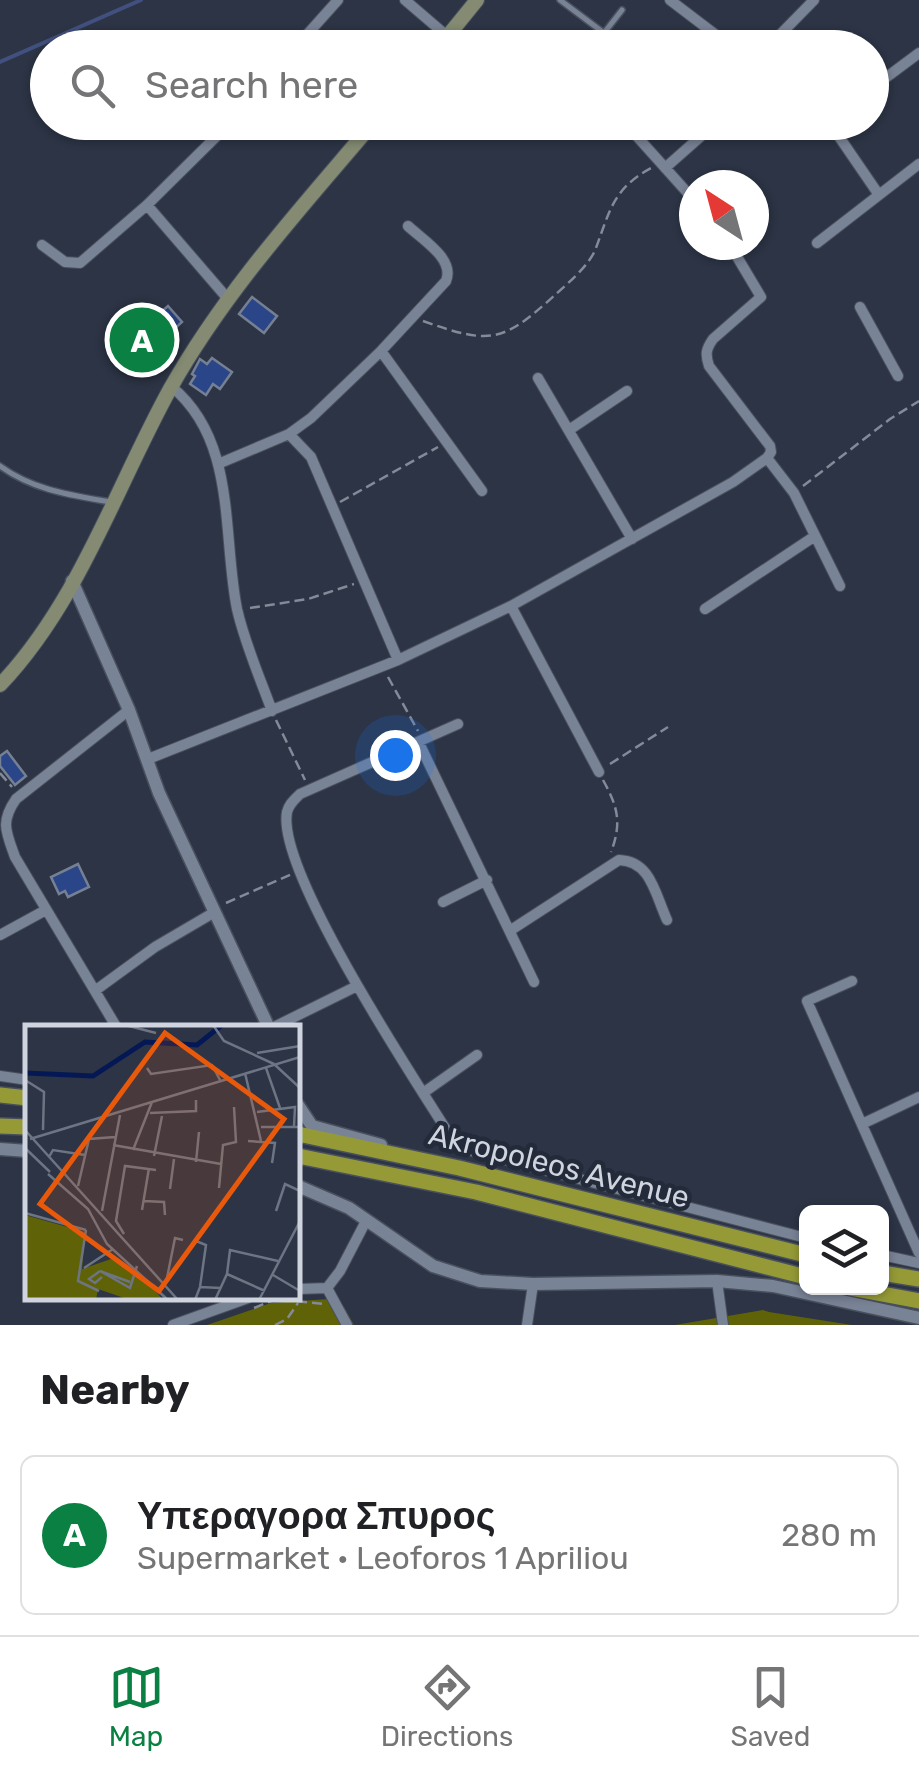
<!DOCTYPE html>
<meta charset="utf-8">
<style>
:root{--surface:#fff;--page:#f6f6f6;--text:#202124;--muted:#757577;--line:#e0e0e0;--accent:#0b8043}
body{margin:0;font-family:Rubik,sans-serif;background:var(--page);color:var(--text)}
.controls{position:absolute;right:30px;bottom:30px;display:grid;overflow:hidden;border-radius:15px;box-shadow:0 2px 8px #0004}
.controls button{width:90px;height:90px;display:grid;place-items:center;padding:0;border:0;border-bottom:2px solid var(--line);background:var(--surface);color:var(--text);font:50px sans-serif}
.compass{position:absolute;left:679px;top:170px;width:90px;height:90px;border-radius:50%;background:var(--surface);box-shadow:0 2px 8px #0004;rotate:324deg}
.you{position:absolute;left:395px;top:755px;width:35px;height:35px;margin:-25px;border:8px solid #fff;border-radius:50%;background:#1a73e8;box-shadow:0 0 0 15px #1a73e833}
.badge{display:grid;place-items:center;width:65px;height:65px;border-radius:50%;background:var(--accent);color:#fff;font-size:32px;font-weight:700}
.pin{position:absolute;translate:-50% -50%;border:5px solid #fff;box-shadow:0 2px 10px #0006}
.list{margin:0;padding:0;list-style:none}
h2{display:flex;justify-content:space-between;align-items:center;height:130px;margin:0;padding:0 40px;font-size:42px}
h2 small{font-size:32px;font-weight:400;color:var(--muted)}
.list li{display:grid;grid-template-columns:65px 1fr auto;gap:30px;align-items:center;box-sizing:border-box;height:160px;margin:0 20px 20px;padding:0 20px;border:2px solid var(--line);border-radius:15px}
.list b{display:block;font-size:38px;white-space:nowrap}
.list p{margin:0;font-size:32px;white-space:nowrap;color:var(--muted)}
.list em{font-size:32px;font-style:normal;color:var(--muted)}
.icon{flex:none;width:55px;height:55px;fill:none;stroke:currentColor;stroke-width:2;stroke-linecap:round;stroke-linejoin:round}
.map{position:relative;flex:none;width:919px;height:1325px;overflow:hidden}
.search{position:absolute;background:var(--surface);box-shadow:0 2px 8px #0004;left:30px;right:30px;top:30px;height:110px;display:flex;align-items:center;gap:25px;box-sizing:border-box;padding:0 35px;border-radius:55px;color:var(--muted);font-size:38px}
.sheet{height:310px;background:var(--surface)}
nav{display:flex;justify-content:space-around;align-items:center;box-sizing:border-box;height:140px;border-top:2px solid var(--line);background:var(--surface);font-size:28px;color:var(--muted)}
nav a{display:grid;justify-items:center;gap:5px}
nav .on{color:var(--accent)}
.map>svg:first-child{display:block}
.green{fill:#606208}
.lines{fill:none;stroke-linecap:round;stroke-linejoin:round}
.stream{stroke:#42507f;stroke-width:4}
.building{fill:#2b4688;stroke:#768093;stroke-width:2.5}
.service-casing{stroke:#49505d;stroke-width:8}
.minor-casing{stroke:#49505d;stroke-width:12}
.tertiary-casing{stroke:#49505d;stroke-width:15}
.secondary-casing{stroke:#49505d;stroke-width:16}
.trunk-casing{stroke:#49505d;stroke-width:18}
.path{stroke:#848a98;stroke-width:2.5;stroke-dasharray:10 5;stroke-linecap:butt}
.service{stroke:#798396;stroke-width:5}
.minor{stroke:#798396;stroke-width:10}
.tertiary{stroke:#798396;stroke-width:12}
.secondary{stroke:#848b72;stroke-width:14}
.trunk{stroke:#959a37;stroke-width:15}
.labels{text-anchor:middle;stroke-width:9;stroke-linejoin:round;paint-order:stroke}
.street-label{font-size:30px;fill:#cfd4df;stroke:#232a3a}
.inset-river{fill:none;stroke:#051856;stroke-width:5}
.inset-road{fill:none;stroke:#6d7483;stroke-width:2.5}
.view{fill:#e8590c;fill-opacity:0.15;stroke:#e8590c;stroke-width:5}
.inset-edge{fill:none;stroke:#cfd4df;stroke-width:5}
</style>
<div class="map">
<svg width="919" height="1325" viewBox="0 0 919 1325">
<rect width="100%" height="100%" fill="#2c3445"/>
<path class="green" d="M329 1299 344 1307 354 1325H207L271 1303Z
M763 1310 769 1312 852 1325H675Z"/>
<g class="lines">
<path class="stream" d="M0 62 141 0"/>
</g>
<path class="building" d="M252 297 277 316 264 333 239 314Z
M168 306 182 322 171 332 176 338 152 361 149 357 144 361 117 332 137 314 146 325Z
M212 358 232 372 220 389 213 384 206 395 190 384 195 376 192 374 200 359 207 364Z
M7 751 26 776 15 785 0 766V756Z
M78 864 89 887 68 897 65 891 59 894 51 877Z"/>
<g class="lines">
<defs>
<path id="service" d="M560 0 604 33 622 10
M0 466C33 490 70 495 110 502"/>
<path id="minor" d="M405 0 447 36
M670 0 733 48
M295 48 338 0
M767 48 814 0
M872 88 919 53
M624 122 694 200
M829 122 879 195
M665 168 717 122
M147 205 228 299
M817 243 919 164
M42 245 65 262 80 263 147 205 231 122
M730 245 761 297 713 339C706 349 705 354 709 366L770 446 771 452 767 458
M860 307 898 376
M381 351 482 491
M538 378 632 539
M172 387C237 441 222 534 237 609 245 644 260 678 272 711
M569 430 627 391
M289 434 311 457 398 660
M767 458 794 493 840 586
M218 464 289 434 311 418 381 351 446 281C455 259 423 240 408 226
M511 606 599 772
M705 609 815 536
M458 724 300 794C294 800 289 804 287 812 276 870 412 1075 447 1131L464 1149 806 1238
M419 743 534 982
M148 759 398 660 511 606 733 482 767 458
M443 902 487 880
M511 930 619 860C651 861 655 894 667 920
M0 935 44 911
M852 981 807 1001 919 1253
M96 990 155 947 213 913
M117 1028 15 857C6 832 0 822 16 799L129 710
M272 1028 357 986
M0 1076 28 1080
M423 1093 477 1055
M862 1124 919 1097
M882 1255 919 1263
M717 1281 723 1325
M327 1288 340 1271 366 1221
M327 1288 347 1325
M298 1289 327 1288
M173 1325 248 1298
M527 1325 533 1284"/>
<path id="tertiary" d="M72 581 129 710 159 793 269 1028
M298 1105 312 1126 381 1145
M0 1149 28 1151
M298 1186 349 1208 433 1266 480 1281 533 1284 717 1281 773 1286 919 1318"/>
<path id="secondary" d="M438 48 477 0
M0 685C79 602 116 487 170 389 225 291 302 207 374 122"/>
<path id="trunk" d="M0 1095 28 1098
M0 1126 28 1127
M298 1134 459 1168 806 1255
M298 1156 476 1192 806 1277
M882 1273 919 1279
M850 1288 919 1301"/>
</defs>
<use href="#service" class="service-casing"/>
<use href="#minor" class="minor-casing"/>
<use href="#tertiary" class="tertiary-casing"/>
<use href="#secondary" class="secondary-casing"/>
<use href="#trunk" class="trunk-casing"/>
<path class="path" d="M423 321C491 345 502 343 555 295 569 282 589 266 596 248 610 210 613 189 651 168
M803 486 890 419 919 401
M340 502 438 447
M250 608 308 599 354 584
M388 677 418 731
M276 720 305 780
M610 764 668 727
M0 773 12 787
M603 780C618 807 622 823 611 852
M226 903 292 874
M254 1308 276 1299 324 1304
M275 1325 287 1319 298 1303"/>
<use href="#service" class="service"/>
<use href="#minor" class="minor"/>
<use href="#tertiary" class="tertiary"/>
<use href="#secondary" class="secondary"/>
<use href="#trunk" class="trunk"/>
</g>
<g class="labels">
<g class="street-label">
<text transform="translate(559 1166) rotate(14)" y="10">Akropoleos Avenue</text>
</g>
</g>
<g transform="translate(25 1025)">
<rect width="275" height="275" fill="#2c3445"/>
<path d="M0 190 60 207 57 244 86 234 116 249 138 275 102 274 73 264 71 275H0Z" fill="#606208"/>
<path class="inset-river" d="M0 48 68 51 120 17 172 20 197 0"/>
<path class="inset-road" d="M100 0 131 8M188 0 199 16 249 39M232 28 275 21M249 39 275 63M122 43 126 49 187 40 195 55M241 43 255 83M220 48 236 116M0 55 19 67 18 105M232 87 270 82 269 101M125 88 171 86V75M236 102H275M0 105 153 275M5 114 275 32M223 116 250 118 247 138M88 120 196 139M0 123 25 147M108 125 127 77M129 131 137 91M24 132 28 125 60 130M171 137 174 107M23 149 63 184 82 219 143 275M53 161 64 114 90 112M194 163 198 120 211 117 209 82M145 164 149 134M119 176 139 177 140 190M117 185 124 143M77 186 95 90M251 186 260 159 275 166M0 188 61 205M61 205 53 256 74 266M99 209 91 196 100 141 131 145M171 216 181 220 175 262M59 243 88 224M75 246 105 263 112 241M75 246 64 254 70 258 77 252M75 246 105 257M202 249 205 225 253 236M248 250 275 266M141 258 150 213 158 215M170 275 175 262 196 263M190 275 202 249 240 266M234 275 275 196"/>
<path class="view" d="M140 8 259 94 134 266 15 179Z"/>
<rect width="275" height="275" class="inset-edge"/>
</g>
</svg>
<div class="controls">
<button><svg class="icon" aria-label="layers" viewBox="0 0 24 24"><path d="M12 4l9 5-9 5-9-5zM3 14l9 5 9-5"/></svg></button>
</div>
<svg class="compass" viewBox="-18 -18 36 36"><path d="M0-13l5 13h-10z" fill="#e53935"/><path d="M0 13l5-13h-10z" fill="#757577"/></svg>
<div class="you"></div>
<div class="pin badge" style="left:142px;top:340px">A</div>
<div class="search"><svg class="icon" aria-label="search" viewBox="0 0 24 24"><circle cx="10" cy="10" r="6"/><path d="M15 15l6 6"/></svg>Search here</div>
</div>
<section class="sheet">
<h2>Nearby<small></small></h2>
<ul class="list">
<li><span class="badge">A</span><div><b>Υπεραγορα Σπυρος</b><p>Supermarket · Leoforos 1 Apriliou</p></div><em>280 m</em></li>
</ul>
</section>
<nav>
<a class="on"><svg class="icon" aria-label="map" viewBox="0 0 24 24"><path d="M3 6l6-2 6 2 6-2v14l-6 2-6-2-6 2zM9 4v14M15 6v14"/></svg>Map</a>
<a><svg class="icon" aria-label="directions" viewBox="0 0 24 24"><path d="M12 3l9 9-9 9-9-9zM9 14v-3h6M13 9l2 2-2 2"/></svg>Directions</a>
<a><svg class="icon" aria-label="saved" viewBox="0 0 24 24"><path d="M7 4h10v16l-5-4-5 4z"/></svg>Saved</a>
</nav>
